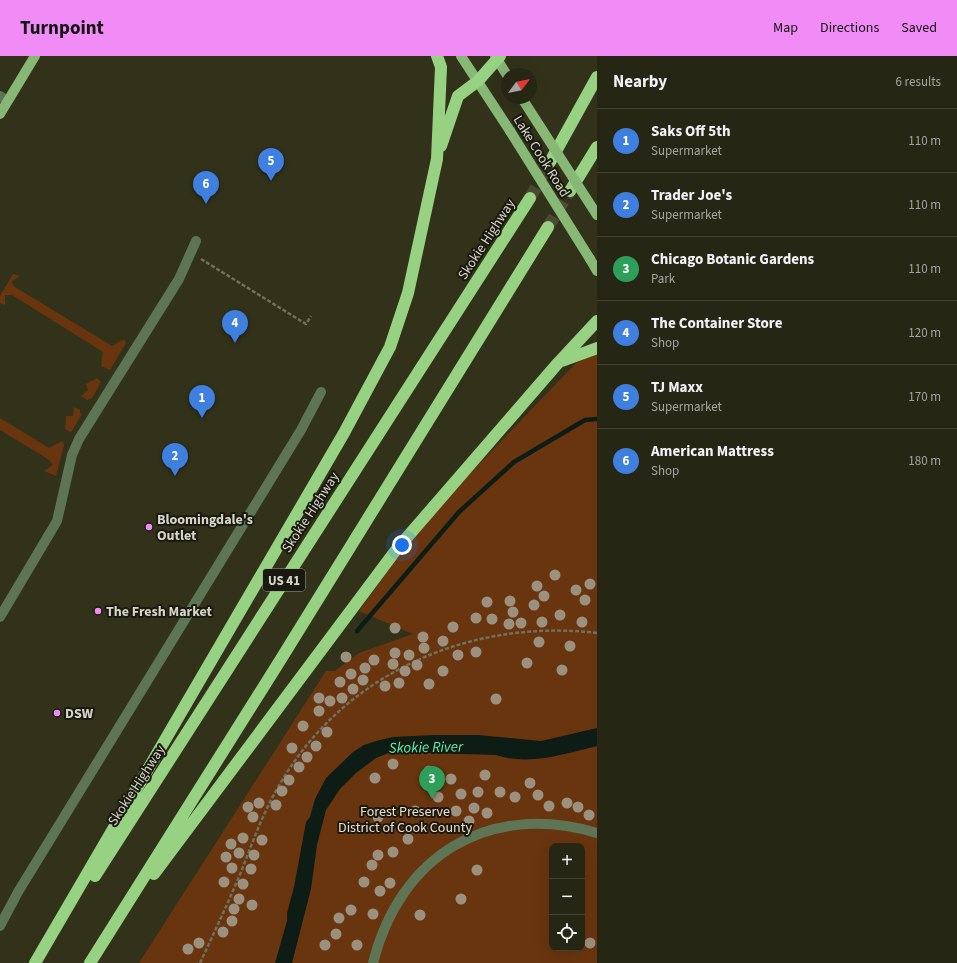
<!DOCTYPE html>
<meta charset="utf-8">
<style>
:root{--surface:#262614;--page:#323222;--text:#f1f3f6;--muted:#a4a5a0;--line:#424334;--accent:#f18bf5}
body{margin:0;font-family:"Source Sans 3",sans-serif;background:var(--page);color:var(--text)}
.controls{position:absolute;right:12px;bottom:12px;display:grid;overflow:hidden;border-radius:8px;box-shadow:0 4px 16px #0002}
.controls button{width:36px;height:36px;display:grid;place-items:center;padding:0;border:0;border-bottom:1px solid var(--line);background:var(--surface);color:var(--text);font:20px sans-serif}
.compass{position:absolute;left:501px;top:12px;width:36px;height:36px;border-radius:50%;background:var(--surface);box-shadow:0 4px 16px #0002;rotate:58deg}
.you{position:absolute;left:402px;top:489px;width:14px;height:14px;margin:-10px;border:3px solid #fff;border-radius:50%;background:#1a73e8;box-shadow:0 0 0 6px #1a73e833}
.badge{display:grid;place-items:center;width:26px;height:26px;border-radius:50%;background:var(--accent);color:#fff;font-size:13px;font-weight:700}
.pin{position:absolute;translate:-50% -33px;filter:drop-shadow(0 1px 2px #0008)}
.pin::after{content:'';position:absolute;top:21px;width:14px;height:12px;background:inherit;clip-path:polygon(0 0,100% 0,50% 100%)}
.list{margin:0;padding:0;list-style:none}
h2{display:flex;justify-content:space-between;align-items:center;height:52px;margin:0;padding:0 16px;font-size:17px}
h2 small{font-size:13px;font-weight:400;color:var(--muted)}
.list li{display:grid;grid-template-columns:26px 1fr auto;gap:12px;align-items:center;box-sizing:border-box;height:64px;padding:0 16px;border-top:1px solid var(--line)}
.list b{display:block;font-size:15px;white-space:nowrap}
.list p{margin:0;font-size:13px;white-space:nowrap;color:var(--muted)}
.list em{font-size:13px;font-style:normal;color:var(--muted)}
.icon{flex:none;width:22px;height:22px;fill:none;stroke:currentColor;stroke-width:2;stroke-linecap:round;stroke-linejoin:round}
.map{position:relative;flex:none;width:597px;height:907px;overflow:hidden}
header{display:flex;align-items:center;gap:24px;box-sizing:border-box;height:56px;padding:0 20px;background:var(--accent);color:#111}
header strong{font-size:19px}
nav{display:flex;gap:22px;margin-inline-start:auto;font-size:14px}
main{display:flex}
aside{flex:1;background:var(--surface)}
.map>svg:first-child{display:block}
.green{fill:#69350f;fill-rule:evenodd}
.water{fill:#0d1d16}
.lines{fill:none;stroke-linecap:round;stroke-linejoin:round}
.stream{stroke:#0d1d16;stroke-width:4.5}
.highway-tunnel{stroke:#4b4b35;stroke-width:12;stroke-dasharray:12 6;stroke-linecap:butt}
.path{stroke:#70705c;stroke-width:2.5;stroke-dasharray:4 2;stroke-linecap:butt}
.minor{stroke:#5d7455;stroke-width:10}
.major{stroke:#87b876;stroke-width:10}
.highway{stroke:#97d283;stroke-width:12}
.major-bridge{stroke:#87b876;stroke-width:10}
.tree{fill:#9c907e}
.poi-dot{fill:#f18bf5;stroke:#19190f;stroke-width:1.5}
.labels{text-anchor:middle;stroke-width:4;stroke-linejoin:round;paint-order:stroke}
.shield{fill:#19190f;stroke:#9d9d91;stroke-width:1}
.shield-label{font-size:13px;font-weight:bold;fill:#d6d6c9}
.street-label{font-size:14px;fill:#d6d6c9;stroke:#19190f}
.poi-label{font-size:14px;font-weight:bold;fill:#d6d6c9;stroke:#19190f;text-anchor:start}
.park-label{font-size:14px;fill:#f3dccf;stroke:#19190f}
.water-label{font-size:15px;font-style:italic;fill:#53f2bd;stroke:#19190f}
</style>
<header>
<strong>Turnpoint</strong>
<nav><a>Map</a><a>Directions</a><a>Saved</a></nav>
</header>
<main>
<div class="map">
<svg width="597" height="907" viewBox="0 0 597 907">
<rect width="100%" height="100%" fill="#32321b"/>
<path class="green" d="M13 218 20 220 11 226 15 231 112 290 124 283 126 287 110 314 101 310 103 296 12 239H5V249L0 247V240Z
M593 297H597V907H139L326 615H335L359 597 413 578 359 555 405 491 463 425 576 307ZM552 790H582V892H552Z
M97 322 101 326 92 342 87 344 81 340 88 334 86 328Z
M74 351 80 354 81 359 72 375 70 376 65 373 66 360H73Z
M0 362 49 392 62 385 64 389 56 420 44 415 53 409 48 403 0 374Z"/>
<path class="water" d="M597 672V690C565 698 528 710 496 699L391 696 376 702 356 717 340 733 326 754 317 789 311 833 292 907H275L287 865V857L294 831 306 766 310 761 315 743 326 722 353 696 364 689 376 685 393 681 433 679H478L541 685Z"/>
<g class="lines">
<path class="stream" d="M357 575 459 456 514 406 585 364 597 363"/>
<path class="highway-tunnel" d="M530 142 550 106
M548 171 570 135"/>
<path class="path" d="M201 203 306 268 311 260
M200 907C214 877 228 847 241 816 252 788 262 759 277 733 341 618 469 562 597 577"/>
<path class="minor" d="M0 40 7 45
M0 561 57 465 72 399 79 383 179 223 196 185
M0 870 18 836 301 374 321 336
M373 907C400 799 489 745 597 777"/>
<path class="major" d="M461 0 510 75
M495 0 507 19
M0 58 35 0
M590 203 597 215"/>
<path class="highway" d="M441 90 458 40 478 25 500 0
M550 106 597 21
M570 135 597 91
M562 305 597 292
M154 818 396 494 558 307 597 265
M95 820 530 142
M35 907 344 377 390 291 408 237 437 103 441 11 437 0
M90 907 281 603 548 171"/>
<path class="major-bridge" d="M523 44 597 159
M510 75 590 203"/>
</g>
<g class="tree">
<circle cx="555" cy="519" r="5.5"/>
<circle cx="590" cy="528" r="5.5"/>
<circle cx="537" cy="530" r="5.5"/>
<circle cx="576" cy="534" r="5.5"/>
<circle cx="544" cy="540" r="5.5"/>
<circle cx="585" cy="544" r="5.5"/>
<circle cx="510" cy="545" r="5.5"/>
<circle cx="487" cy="546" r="5.5"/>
<circle cx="534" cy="549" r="5.5"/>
<circle cx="513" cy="556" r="5.5"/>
<circle cx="560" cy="559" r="5.5"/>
<circle cx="476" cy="562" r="5.5"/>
<circle cx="492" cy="563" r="5.5"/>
<circle cx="542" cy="566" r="5.5"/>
<circle cx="582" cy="566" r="5.5"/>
<circle cx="521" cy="567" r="5.5"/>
<circle cx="509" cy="568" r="5.5"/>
<circle cx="453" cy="571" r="5.5"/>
<circle cx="395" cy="572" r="5.5"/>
<circle cx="423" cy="581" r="5.5"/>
<circle cx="443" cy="585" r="5.5"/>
<circle cx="539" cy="586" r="5.5"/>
<circle cx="570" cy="590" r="5.5"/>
<circle cx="424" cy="592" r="5.5"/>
<circle cx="476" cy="596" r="5.5"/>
<circle cx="395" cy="597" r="5.5"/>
<circle cx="409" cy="599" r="5.5"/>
<circle cx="458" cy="599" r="5.5"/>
<circle cx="346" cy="601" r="5.5"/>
<circle cx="374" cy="604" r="5.5"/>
<circle cx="527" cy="607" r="5.5"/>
<circle cx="393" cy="608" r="5.5"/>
<circle cx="417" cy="609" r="5.5"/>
<circle cx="365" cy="612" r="5.5"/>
<circle cx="562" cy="614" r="5.5"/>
<circle cx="405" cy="615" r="5.5"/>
<circle cx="443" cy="615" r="5.5"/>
<circle cx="351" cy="618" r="5.5"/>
<circle cx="363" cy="624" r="5.5"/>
<circle cx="340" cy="626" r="5.5"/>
<circle cx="399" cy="627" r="5.5"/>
<circle cx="429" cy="628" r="5.5"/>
<circle cx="385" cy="630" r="5.5"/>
<circle cx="353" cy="633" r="5.5"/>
<circle cx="319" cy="642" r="5.5"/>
<circle cx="342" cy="642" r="5.5"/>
<circle cx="496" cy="643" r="5.5"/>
<circle cx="330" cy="645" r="5.5"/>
<circle cx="319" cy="655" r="5.5"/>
<circle cx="303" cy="670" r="5.5"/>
<circle cx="327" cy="676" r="5.5"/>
<circle cx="316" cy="690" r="5.5"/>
<circle cx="292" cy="692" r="5.5"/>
<circle cx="307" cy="701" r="5.5"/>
<circle cx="393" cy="708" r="5.5"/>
<circle cx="299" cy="711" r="5.5"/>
<circle cx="429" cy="715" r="5.5"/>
<circle cx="485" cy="719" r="5.5"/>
<circle cx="375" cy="722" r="5.5"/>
<circle cx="451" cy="723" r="5.5"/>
<circle cx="289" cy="724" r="5.5"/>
<circle cx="530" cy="727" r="5.5"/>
<circle cx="282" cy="735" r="5.5"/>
<circle cx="478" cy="736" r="5.5"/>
<circle cx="500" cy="736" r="5.5"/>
<circle cx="461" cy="738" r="5.5"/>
<circle cx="538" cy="739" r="5.5"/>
<circle cx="438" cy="741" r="5.5"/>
<circle cx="515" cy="741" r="5.5"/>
<circle cx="259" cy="747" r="5.5"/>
<circle cx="567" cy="747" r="5.5"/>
<circle cx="276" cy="749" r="5.5"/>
<circle cx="549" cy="750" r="5.5"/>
<circle cx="248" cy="751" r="5.5"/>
<circle cx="578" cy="751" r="5.5"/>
<circle cx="474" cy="752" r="5.5"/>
<circle cx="415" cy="755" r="5.5"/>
<circle cx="456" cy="755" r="5.5"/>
<circle cx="487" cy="757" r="5.5"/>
<circle cx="589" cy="759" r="5.5"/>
<circle cx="253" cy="761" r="5.5"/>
<circle cx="378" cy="761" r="5.5"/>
<circle cx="469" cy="765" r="5.5"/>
<circle cx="243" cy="782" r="5.5"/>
<circle cx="408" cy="783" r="5.5"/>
<circle cx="262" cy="784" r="5.5"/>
<circle cx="231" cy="788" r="5.5"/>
<circle cx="393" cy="796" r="5.5"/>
<circle cx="239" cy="797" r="5.5"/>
<circle cx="254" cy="799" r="5.5"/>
<circle cx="378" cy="799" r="5.5"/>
<circle cx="226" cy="801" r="5.5"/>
<circle cx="372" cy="809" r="5.5"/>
<circle cx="232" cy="812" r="5.5"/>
<circle cx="251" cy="813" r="5.5"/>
<circle cx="477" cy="814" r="5.5"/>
<circle cx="224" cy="826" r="5.5"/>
<circle cx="364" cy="826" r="5.5"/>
<circle cx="390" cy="827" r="5.5"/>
<circle cx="243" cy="828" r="5.5"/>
<circle cx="380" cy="835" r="5.5"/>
<circle cx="239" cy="843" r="5.5"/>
<circle cx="461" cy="843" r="5.5"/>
<circle cx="252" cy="849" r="5.5"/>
<circle cx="234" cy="853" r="5.5"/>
<circle cx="351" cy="854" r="5.5"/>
<circle cx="373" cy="858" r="5.5"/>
<circle cx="420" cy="859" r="5.5"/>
<circle cx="339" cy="862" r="5.5"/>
<circle cx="232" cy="865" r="5.5"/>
<circle cx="223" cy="876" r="5.5"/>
<circle cx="336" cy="878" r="5.5"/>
<circle cx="199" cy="887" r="5.5"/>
<circle cx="590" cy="887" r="5.5"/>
<circle cx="325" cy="889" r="5.5"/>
<circle cx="357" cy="889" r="5.5"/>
<circle cx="188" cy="893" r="5.5"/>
</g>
<g class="poi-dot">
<circle cx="149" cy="471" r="4"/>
<circle cx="98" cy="555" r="4"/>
<circle cx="57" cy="657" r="4"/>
</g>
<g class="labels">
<rect class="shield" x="263" y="513" width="42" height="22" rx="3"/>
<g class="shield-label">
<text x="284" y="529">US 41</text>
</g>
<g class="street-label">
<text transform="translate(542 100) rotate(58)" y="5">Lake Cook Road</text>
<text transform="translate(486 183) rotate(-57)" y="5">Skokie Highway</text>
<text transform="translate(310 456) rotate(-57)" y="5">Skokie Highway</text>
<text transform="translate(136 729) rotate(-57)" y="5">Skokie Highway</text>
</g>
<g class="poi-label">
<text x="157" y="468">Bloomingdale's<tspan x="157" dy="16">Outlet</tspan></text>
<text x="106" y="560">The Fresh Market</text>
<text x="65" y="662">DSW</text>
</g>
<g class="park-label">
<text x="405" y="760">Forest Preserve<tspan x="405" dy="16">District of Cook County</tspan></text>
</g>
<g class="water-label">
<text transform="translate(426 691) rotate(-1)" y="5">Skokie River</text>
</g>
</g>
</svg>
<div class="controls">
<button>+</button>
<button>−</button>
<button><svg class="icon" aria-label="locate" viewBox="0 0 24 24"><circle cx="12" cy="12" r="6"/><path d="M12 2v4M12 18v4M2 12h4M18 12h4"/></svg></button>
</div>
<svg class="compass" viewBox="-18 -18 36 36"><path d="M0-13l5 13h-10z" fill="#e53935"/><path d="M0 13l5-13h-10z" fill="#a4a5a0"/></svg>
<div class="you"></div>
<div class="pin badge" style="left:202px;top:362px;background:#3f7fe0">1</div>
<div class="pin badge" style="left:175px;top:420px;background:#3f7fe0">2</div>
<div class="pin badge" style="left:432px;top:743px;background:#2e9e5b">3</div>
<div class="pin badge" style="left:235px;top:287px;background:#3f7fe0">4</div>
<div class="pin badge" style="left:271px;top:125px;background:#3f7fe0">5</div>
<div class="pin badge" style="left:206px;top:148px;background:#3f7fe0">6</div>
</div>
<aside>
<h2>Nearby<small>6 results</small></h2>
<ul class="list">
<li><span class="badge" style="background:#3f7fe0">1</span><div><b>Saks Off 5th</b><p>Supermarket</p></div><em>110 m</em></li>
<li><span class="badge" style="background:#3f7fe0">2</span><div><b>Trader Joe's</b><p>Supermarket</p></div><em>110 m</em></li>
<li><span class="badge" style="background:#2e9e5b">3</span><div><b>Chicago Botanic Gardens</b><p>Park</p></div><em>110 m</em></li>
<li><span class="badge" style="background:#3f7fe0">4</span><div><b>The Container Store</b><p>Shop</p></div><em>120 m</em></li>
<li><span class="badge" style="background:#3f7fe0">5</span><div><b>TJ Maxx</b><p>Supermarket</p></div><em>170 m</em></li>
<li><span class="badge" style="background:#3f7fe0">6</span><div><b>American Mattress</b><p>Shop</p></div><em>180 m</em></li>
</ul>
</aside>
</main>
